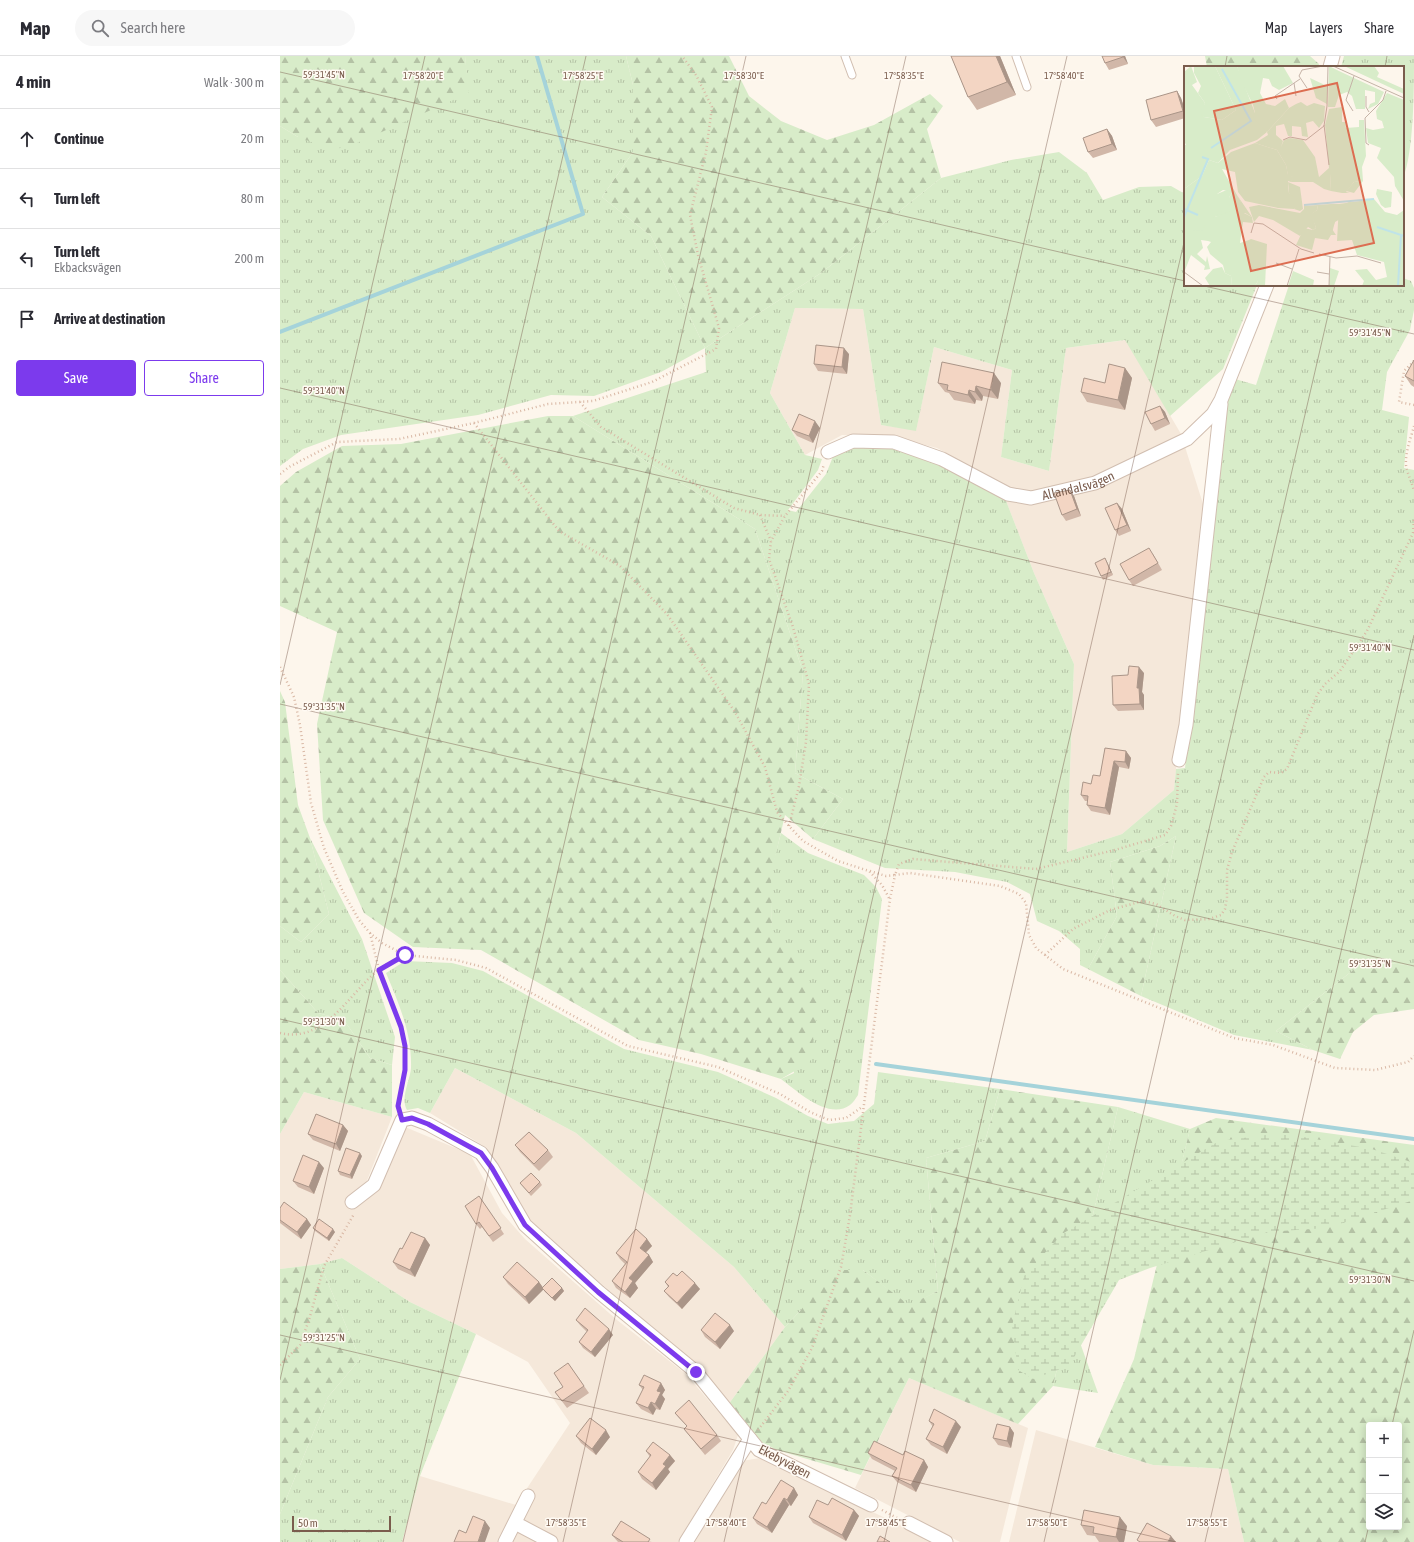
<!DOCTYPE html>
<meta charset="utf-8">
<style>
:root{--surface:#fff;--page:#f7f7f7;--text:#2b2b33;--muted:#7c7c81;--line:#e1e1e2;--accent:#7c3aed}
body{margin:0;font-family:"Asap Condensed",sans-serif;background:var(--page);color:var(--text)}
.controls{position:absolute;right:12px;bottom:12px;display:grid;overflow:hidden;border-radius:4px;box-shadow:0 2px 10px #0003}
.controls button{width:36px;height:36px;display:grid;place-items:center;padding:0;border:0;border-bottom:1px solid var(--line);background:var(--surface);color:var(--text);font:20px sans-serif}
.scale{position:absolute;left:12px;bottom:10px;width:99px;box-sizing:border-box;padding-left:4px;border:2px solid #7a5c4d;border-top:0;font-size:11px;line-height:14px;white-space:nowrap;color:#7a5c4d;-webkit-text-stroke:3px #fffaf3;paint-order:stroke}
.stop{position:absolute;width:12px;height:12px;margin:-9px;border:3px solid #7c3aed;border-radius:50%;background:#fff}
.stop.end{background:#7c3aed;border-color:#fff;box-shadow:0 1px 4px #0008}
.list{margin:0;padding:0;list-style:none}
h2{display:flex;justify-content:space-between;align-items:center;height:52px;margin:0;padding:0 16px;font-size:17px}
h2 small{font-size:13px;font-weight:400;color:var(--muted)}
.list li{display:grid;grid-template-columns:26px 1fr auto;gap:12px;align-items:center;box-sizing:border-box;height:60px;padding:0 16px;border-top:1px solid var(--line)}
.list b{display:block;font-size:15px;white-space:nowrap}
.list p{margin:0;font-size:13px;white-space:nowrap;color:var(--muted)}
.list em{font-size:13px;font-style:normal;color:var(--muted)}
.actions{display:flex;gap:8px;padding:12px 16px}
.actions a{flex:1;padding:9px 0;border:1px solid var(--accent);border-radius:4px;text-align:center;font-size:14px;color:var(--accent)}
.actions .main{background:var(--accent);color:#fff}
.icon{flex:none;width:22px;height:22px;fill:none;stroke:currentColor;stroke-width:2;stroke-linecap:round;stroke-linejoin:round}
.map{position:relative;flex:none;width:1134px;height:1486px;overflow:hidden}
header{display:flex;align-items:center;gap:24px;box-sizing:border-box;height:56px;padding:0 20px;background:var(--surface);border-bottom:1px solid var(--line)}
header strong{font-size:19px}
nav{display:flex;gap:22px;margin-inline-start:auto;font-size:14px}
.search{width:280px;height:36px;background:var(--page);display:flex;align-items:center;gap:10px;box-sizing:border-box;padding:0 14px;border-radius:22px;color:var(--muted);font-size:15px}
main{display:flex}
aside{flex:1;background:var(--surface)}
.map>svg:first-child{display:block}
.residential{fill:#f5e8da}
.grass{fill:url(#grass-tufts)}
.forest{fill:url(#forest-firs);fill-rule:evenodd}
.wetland{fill:url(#wetland-marsh)}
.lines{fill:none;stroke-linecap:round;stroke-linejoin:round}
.stream{stroke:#a5d3da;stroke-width:4}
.lane-casing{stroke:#d1beb0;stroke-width:9}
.street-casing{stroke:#d1beb0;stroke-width:15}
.path{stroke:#d9b8a5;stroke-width:2.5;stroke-dasharray:1 3;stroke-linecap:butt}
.lane{stroke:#fff;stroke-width:7}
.street{stroke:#fff;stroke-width:13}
.wall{fill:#d1b7a8}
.shaded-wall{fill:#aa9588}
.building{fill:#f3d5c3;stroke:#aa9588}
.route{stroke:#7c3aed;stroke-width:5}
.ticks{fill:none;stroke:#7a5c4d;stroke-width:1;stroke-opacity:0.45}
.labels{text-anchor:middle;stroke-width:3;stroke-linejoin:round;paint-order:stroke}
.street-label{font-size:13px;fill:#7a5c4d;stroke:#fffaf3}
.inset-river{fill:none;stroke:#bfe3e8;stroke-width:2}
.inset-road{fill:none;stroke:#c5b3a7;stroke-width:1}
.view{fill:#dc6d51;fill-opacity:0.15;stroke:#dc6d51;stroke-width:2}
.inset-edge{fill:none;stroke:#7a5c4d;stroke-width:2}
.ticks-label{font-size:10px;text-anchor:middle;fill:#7a5c4d;stroke:#fffaf3;stroke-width:3;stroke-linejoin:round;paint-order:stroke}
</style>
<header>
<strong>Map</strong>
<div class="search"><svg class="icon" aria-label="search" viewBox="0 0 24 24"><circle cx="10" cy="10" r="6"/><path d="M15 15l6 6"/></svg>Search here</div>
<nav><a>Map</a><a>Layers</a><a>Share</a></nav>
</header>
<main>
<aside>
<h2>4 min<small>Walk · 300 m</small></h2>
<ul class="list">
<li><svg class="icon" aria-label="ahead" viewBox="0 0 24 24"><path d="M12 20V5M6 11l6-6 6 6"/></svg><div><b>Continue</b></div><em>20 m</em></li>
<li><svg class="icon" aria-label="left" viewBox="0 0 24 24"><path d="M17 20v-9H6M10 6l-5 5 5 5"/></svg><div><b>Turn left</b></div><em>80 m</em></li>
<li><svg class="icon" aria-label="left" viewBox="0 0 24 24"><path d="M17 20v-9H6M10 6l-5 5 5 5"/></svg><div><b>Turn left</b><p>Ekbacksvägen</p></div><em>200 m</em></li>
<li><svg class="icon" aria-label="arrive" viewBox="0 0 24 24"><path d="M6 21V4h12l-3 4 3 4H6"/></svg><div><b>Arrive at destination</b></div></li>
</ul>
<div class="actions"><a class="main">Save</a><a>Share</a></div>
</aside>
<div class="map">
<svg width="1134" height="1486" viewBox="0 0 1134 1486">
<defs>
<pattern id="grass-tufts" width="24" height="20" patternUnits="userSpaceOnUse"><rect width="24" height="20" fill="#d8ecc9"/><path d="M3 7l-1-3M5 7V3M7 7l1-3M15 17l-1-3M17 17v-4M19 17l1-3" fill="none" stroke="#b4c2a5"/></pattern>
<pattern id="forest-firs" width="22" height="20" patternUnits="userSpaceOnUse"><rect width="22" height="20" fill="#d8ecc9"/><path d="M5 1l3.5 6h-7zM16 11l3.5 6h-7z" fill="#b4c2a5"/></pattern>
<pattern id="wetland-marsh" width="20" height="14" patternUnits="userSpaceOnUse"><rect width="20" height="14" fill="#d8ecc9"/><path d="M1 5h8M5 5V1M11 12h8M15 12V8" fill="none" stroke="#b4c2a5"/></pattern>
</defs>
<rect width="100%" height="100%" fill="#fdf6ec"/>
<path class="residential" d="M515 252 583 253 601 369 636 374 654 291 732 314 721 401 769 415 786 292 846 284 901 378 923 448 894 734 842 778 787 796 794 608 754 517 719 427 657 392 609 380 562 379 525 399 490 337Z
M175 1012 296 1077 454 1211 505 1271 448 1349 384 1282 251 1167 207 1092 150 1057Z
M24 1036 112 1061 86 1127 98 1134 125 1071 190 1098 222 1157 245 1183 337 1264 406 1318 458 1379 453 1394 398 1486H122L140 1420 236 1449 290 1367 248 1306 196 1278 130 1246 62 1202 40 1208 0 1213V1078Z
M629 1322 748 1372 720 1486H680L575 1432Z
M756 1374 873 1409 948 1413 964 1486H729Z
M480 1402 622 1470 653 1486H415L462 1405Z"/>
<path class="grass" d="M185 0H346L353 29V96L322 141 371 180 425 292 541 217 661 122 731 104 779 96 807 117 823 144 859 131 891 130 905 138V229H977L943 313 890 360 845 284 786 292 769 415 721 401 732 314 654 291 636 375 601 369 583 253 515 252 490 337 525 399 542 403 538 414 508 454 516 456 546 418 554 398 574 388 614 390 662 406 723 437 754 517 794 608 787 796 842 778 894 734 896 713 905 712 926 520 948 344 955 323 976 329 1009 229H1123V222L1131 225 1134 232V254L1130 274 1107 316 1102 354 1129 361 1124 412 1134 414V910L1086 904 996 975 1033 994 954 979 861 940 896 780 880 790 830 806 837 860 808 913 800 909V893L779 875 757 865 750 838 727 826 675 816 605 812 533 783 563 743 515 717 523 616 475 473 293 360 426 316 425 292 381 316 314 340 271 339 198 359 61 379 23 393 0 410V70L18 81 188 37Z
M1064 0H1134C1134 33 1134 96 1123 122V11H1061Z
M501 777 528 797 584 819 596 831 602 843 578 1039C576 1042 573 1047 570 1049 549 1065 517 1035 501 1023L514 1017 492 873 490 819Z
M30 782 82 883 115 981 112 1009 90 1002 64 964 38 957 0 914V870L21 886 49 858Z
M125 905 172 907 203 915 344 993 438 1016 496 1042 528 1060 548 1068 574 1065 594 1048 598 1016 720 1033 705 1085 646 1102 658 1235 629 1250 583 1214 521 1254 505 1271 454 1211 296 1077 175 1012 150 1057 138 1052 127 1054C120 1042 130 1025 131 1012 132 977 119 948 106 917Z
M838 1051 910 1073 879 1203 851 1199 798 1281 818 1337 773 1330Z
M62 1202 130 1246 196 1278 140 1420 122 1486H0V1458L48 1341 80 1303 40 1208Z"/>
<path class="forest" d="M0 0H185L189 37 77 87 53 94 18 81 0 70Z
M346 0H449L469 40 501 65 547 84 594 69 650 38 663 50 647 73 661 122 541 217 425 292 371 180 322 141 353 96V29Z
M925 0H1030L1039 8 1038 11H927Z
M268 360H293L475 473 523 616 515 717 563 743 533 783 505 759 491 819 492 873 539 940 530 1006 501 1023 421 998 359 984 201 894 133 891 84 857 43 764 37 668 57 576 0 550V430L16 416 62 390 121 388Z
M0 635 5 646 18 749 30 782 49 858 21 886 0 870Z
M896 780 861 940 808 913 837 860 830 806 880 790Z
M1086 904 1134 910V953L1094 959 1073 976 1060 1003 1033 994 996 975Z
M0 914 38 957 64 964 90 1002 112 1009V1061L24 1036 0 1078Z
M720 1033 838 1051 773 1330 738 1368 629 1322 581 1419 497 1394 483 1387 448 1349 505 1271 521 1254 549 1214H583L629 1249 658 1235 646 1102 705 1085Z
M936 1062 1134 1089V1486H964L948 1413 873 1409 815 1391 854 1303 910 1073ZM1089 1369H1119V1471H1089Z
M40 1208 80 1303 48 1341 0 1458V1213Z"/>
<path class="wetland" d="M1001 1077 1092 1093 1134 1107V1144L1047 1172 988 1176 870 1212 839 1224 789 1310 753 1323 738 1314 732 1270 744 1220 782 1178 939 1085Z"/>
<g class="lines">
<path class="stream" d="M0 276 303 158 257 0
M596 1008 1134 1083"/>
<defs>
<path id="lane" d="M565 0 572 19
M736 0 747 31"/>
<g id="street">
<path d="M1050 11 1053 0"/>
<path id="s1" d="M548 396 573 385 614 386 662 403 728 438 751 442 815 427 907 383 933 358 941 344 987 229"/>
<path d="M899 704 906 669 941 348"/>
<path d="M72 1146 94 1129 122 1064 132 1062 148 1068 201 1097 212 1112 245 1169 319 1236 416 1316 479 1394 591 1449"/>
<path d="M235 1467 271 1486"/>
<path d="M629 1467 666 1486"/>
<path d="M225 1486 248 1440"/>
<path d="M406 1486 470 1383"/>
</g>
</defs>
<use href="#lane" class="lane-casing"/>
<use href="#street" class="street-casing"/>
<path class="path" d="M1134 305 1124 315 1119 346 1134 349
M300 346 321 371 454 452 480 459 505 460
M194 367 279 475 340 510 387 558 455 656 485 711 497 756 509 770 523 785 558 805 589 815 602 829 609 842
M1134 370C1131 382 1123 401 1127 414 1129 421 1132 427 1134 435
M0 418 9 411 57 386 119 383 194 367 268 348 313 345 372 326 436 293 439 272 418 199 410 159 426 96 432 51 416 19 402 0
M480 459 491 485
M0 611 14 641 20 669 31 747 44 792 63 836 79 864 90 877 102 887 125 899 176 904 206 912 348 990 438 1011 500 1038 530 1056 549 1064 566 1062 582 1051
M509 770 519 730 526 686 529 628 513 571 489 503 491 485 505 460 542 415 544 408
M590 815 606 820 615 819 619 808 633 803 756 813 835 794 885 779 891 770 897 748 898 716
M90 877 99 914 121 971 125 990V1014L119 1052
M765 899 793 873 830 854 863 845 876 848 895 860 905 864 929 863 941 859 945 853 947 841V814L952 796 984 721 989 716 1001 717 1007 713 1037 639 1045 628 1060 615 1087 575 1133 477 1134 463
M0 977C44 988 70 937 98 914 106 908 116 904 125 899
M0 1309 20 1289 29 1264 44 1210 74 1158
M478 1374 508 1335 532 1292 561 1211 570 1159 610 843 615 819 630 817 720 830 739 838 746 847 749 879 756 892 783 913 954 982 993 989 1055 1012 1095 1014 1128 1006 1134 1000
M602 1454 619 1463"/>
<use href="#lane" class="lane"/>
<use href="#street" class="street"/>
</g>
<path class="wall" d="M671 0H720L736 39 697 54 688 41Z
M822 0H845L848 8 829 14 825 7Z
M897 35 901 42 905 54V62L876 71 871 64Z
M827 73 832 80 837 94 813 102 808 96Z
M569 298 567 318 538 315 534 308Z
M1134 304V331L1131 329 1125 320Z
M845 312 852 322 845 354 807 346 801 336 825 327Z
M658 327H721L718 343 703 340 702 345 696 344 695 348 674 344 669 337 665 336Z
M880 350 885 356 890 368 875 375 871 368Z
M540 372 533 387 517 380 512 374Z
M794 440 801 460 786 465 782 459Z
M837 447 842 453 851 475 839 480 835 474Z
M873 498 882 514 853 530 849 524Z
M827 506 833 519 823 524 821 520Z
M864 617 862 636 864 639V654L838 655 833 649 848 619Z
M825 692 846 695 851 702 849 713 839 711 830 759 811 755 807 749V745H805L801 739 811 728 820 720Z
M63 1069 68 1075 60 1095 33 1084 28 1078Z
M235 1089 268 1094 273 1101 259 1115 240 1096Z
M82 1100 72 1123 60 1119 58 1115Z
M44 1112 34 1138 18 1131 13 1125Z
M260 1126 262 1129 251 1140 240 1127Z
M199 1140 224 1178 213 1186 202 1171 200 1173 196 1168Z
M0 1152 27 1163 31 1169 21 1183 0 1167Z
M33 1172 55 1176 49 1185 35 1175Z
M145 1182 150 1189 135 1221 118 1213 113 1206 122 1193Z
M367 1183 372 1190 366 1197 369 1199 373 1206 355 1227 358 1232 350 1242 336 1232 332 1225 345 1208 340 1203 336 1197Z
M397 1220 420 1233 402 1253 389 1241 384 1235 388 1231 385 1226Z
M223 1221 259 1226 263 1232H282L284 1235 275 1245 265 1236 263 1233 249 1248 228 1228Z
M296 1264 333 1279 315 1301 303 1292 299 1286 307 1276 300 1269Z
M421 1274 454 1275 440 1293 425 1281Z
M288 1307 309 1337 287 1352 275 1336 283 1331Z
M381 1327 385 1334 382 1339 385 1343 380 1354 376 1353 373 1359 361 1353 356 1347 363 1334 359 1329Z
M395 1357 437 1379 441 1385 425 1399 404 1373 407 1370 399 1362Z
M649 1365 681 1371 667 1398 651 1389 646 1383 653 1371Z
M730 1371 734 1377 731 1392 718 1389 713 1382Z
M296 1380 330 1381 316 1399 301 1387Z
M366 1395 390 1399 395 1405 388 1413 390 1416 376 1434 362 1423 358 1416 370 1401Z
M588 1397 623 1399 644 1404 648 1411 636 1436 617 1426 612 1420 615 1415 592 1403Z
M514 1432 518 1439 511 1450 509 1449 492 1477 477 1468 473 1462 486 1448Z
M548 1449 574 1454 579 1460 566 1485 533 1467 529 1461Z
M801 1469 847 1470 844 1486H819L815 1480 807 1479Z
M332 1479 372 1486H338Z"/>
<path class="shaded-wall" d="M716 0H720L736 39 727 26Z
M843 0H845L848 8 843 1Z
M897 35 901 42 905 54V58L903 55Z
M827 73 832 80 837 94 832 88Z
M564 292 569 298 567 318 562 311Z
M845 312 852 322 845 354 838 344Z
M714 317 721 327 718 343 711 334Z
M696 330 703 340 702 345 695 336Z
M689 334 696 344 695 348 688 339Z
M880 350 885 356 890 368 885 362Z
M535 365 540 372 533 387 529 380Z
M790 434 794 440 801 460 797 453Z
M837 447 842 453 851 475 847 469Z
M825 502 827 506 833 519 831 516Z
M859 611 864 617 862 636 864 639V654L860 648 857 632Z
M846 695 851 702 849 713 845 706Z
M834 705 839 711 830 759 825 752Z
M63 1069 68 1075 60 1095 56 1088Z
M80 1097 82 1100 72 1123 70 1119Z
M39 1106 44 1112 34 1138 29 1131Z
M27 1163 31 1169 21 1183 17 1176Z
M53 1173 55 1176 49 1185 47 1182Z
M145 1182 150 1189 135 1221 130 1214Z
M367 1183 372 1190 364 1198 360 1192Z
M369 1199 373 1206 355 1227 358 1232 350 1242 345 1236 349 1222Z
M259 1226 264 1233 249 1248 245 1241Z
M415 1227 420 1233 402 1253 397 1247Z
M282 1232 284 1235 275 1245 272 1242Z
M450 1269 454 1275 440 1293 435 1286Z
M329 1273 333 1279 315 1301 311 1296Z
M381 1327 385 1334 382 1339 385 1343 380 1354 375 1348 377 1335Z
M371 1346 376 1353 373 1359 368 1352Z
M676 1365 681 1371 667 1398 663 1391Z
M730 1371 734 1377 731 1392 727 1385Z
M326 1374 330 1381 316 1399 312 1393Z
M390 1399 395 1405 388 1413 390 1416 376 1434 372 1427 383 1408Z
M644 1404 648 1411 636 1436 631 1429Z
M514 1432 518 1439 511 1450 507 1444Z
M504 1442 509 1449 492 1477 487 1471Z
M574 1454 579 1460 566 1485 562 1479Z
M840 1461 847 1470 844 1486H839L836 1481Z
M205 1465 210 1472 205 1486H198Z
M891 1480 896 1486H888Z"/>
<path class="building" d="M671 0H716L727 26 688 41Z
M822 0H843V1L825 7Z
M897 35 903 55 871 64 866 44Z
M827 73 832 88 808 96 803 82Z
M536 289 564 292 562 311 534 308Z
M1134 304V325L1125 320Z
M662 306 714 317 711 334 696 330 695 336 689 334 688 339 667 334 668 329 658 327Z
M829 308 845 312 838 344 801 336 804 322 825 327Z
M880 350 885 362 871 368 865 356Z
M519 358 535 365 529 380 512 374Z
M790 434 797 453 782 459 774 437Z
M837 447 847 469 835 474 825 452Z
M869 492 878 507 849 524 840 508Z
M825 502 831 516 821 520 815 507Z
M849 610 859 611 857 632H859L860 648 833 649 832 620 848 619Z
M825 692 846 695 845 706 834 705 825 752 807 749 808 740 801 739 803 726 811 728 813 719 820 720Z
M36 1058 63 1069 56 1088 28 1078Z
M249 1076 268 1094 254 1108 235 1089Z
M66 1092 80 1097 70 1119 58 1115Z
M23 1099 39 1106 29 1131 13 1125Z
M251 1117 260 1126 249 1137 240 1127Z
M199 1140 221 1172 209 1180 199 1166 196 1168 185 1150Z
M4 1146 27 1163 17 1176 0 1164V1152Z
M39 1163 53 1173 47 1182 33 1172Z
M356 1173 367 1183 360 1192 369 1199 349 1222 353 1225 345 1236 332 1225 347 1206 336 1197Z
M131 1176 145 1182 130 1214 113 1206 120 1192 122 1193Z
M237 1206 259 1226 245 1241 223 1221Z
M402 1215 415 1227 397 1247 384 1235 389 1230 385 1226 393 1217 397 1220Z
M272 1222 282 1232 272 1242 262 1232Z
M305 1252 329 1273 311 1296 299 1286 308 1274 296 1264Z
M435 1257 450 1269 435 1286 421 1274Z
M288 1307 304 1330 282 1345 275 1336 283 1331 274 1317Z
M364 1319 381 1327 377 1335 381 1336 375 1348 371 1346 368 1352 356 1347 364 1331 359 1329Z
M409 1344 437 1379 421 1393 404 1373 407 1370 395 1357Z
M654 1353 676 1365 663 1391 646 1383 654 1368 649 1365Z
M310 1362 326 1374 312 1393 296 1380Z
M717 1368 730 1371 727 1385 713 1382Z
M594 1385 623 1399 625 1395 644 1404 631 1429 612 1420 617 1412 588 1397Z
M373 1386 390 1399 383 1408 386 1410 372 1427 358 1416 371 1399 366 1395Z
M501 1424 514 1432 507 1444 504 1442 487 1471 473 1462 482 1446 486 1448Z
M552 1442 574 1454 562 1479 529 1461 537 1444 548 1449Z
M804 1454 840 1461 836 1481 813 1477 814 1471 801 1469Z
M193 1460 205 1465 198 1486H174L179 1474 186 1477Z
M341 1465 370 1483 368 1486H343L332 1479Z
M867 1467 891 1480 888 1486H860L857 1484Z
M600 1480 610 1486H597Z"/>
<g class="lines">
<path class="route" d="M125 899 99 914 121 971 125 990V1014L118 1050 122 1064 132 1062 148 1068 201 1097 212 1112 245 1169 318 1236 416 1316"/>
</g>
<path class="ticks" d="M945 11 947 0M1105 11 1107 0M0 16 905 225M920 229 1134 278M0 332 1134 594M0 629 145 0M0 648 1134 910M0 963 1134 1225M0 1279 896 1486M0 1324 306 0M1112 1369 1134 1274M123 1486 466 0M283 1486 626 0M444 1486 787 0M604 1486 905 182M764 1486 1055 229M925 1486 1134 579M1085 1486 1089 1469"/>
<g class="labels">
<g class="street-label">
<text dy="5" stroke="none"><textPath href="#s1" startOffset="266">Allandalsvägen</textPath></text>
<text transform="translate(505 1405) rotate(28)" y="5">Ekebyvägen</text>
</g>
</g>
<g transform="translate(904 10)">
<rect width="220" height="220" fill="#fdf6ec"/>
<path d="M7 0 13 16 8 19 21 37 19 45 20 51 38 54 52 44 31 0H53L71 47 83 66 105 42 112 38 117 36 123 40 130 37 141 40 140 55 135 62 129 55 122 57 124 71 118 70 117 61 108 60V70H104L100 58 92 60V69L99 75 97 81 100 74 106 72 119 74 131 91 135 111 145 102 141 59 145 43 158 41V56H161L162 62 175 61V54H180L182 90 178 101 179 115 170 116 162 126 166 127H158L147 125 146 108 140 123 129 116H107L109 111 104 110 102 99 93 84 71 77 84 69 83 66 73 74 46 84 34 97 25 94 18 110 0 123V79H2L0 75V6ZM145 0 155 5V29L151 41H144ZM160 0H190L195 7 193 11 220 23V28ZM104 116 116 121 119 143 116 145 110 143 112 140 105 127ZM45 123 49 126 45 131 57 136 53 129 68 151 61 147H47L31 151 35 134 33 128ZM147 138H155V153H152L148 163 152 169H147ZM75 139 116 147 120 143V140L134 139 133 144 128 148 132 162 129 164 124 161 116 170 89 154 75 150 70 156 65 141ZM67 173 83 178 81 220H71L74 215 66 205 69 188 65 174ZM38 201 41 207 47 210 48 220H26L21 212 29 203ZM146 202 155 205 150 220 145 219Z" fill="#d8ecc9"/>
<path d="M10 0H31L52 44 38 54 20 51 16 48 21 37 14 27 17 20 10 7ZM53 0H99L109 17 95 24 88 20 85 13 79 12 76 27 82 38 91 40 101 33 105 42 83 66 69 52 71 47 69 39 57 14ZM155 5 200 26 194 38 184 43 186 38 191 36V26L181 24V43H172L168 30 163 26 155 29ZM126 12 143 20V38L132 32ZM203 27 220 34V135L211 120 210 111 193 92 197 82 184 77 182 62 189 64 200 62 198 55 193 53 192 45ZM71 77 93 84 102 99 104 109 110 111 107 116 104 115V121L105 127 112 133 113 140 110 143 94 142 61 135 54 126 51 106 38 103 57 136 55 140 51 138 45 131 49 126 39 124 33 128 35 134 31 151 52 143 68 151 69 157 59 156 56 177 65 174 71 184 66 205 73 210 74 215 71 220H48L47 210 41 207 39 199 26 188 23 181 27 176 24 175 17 174 19 182 13 188 22 196 23 190 26 203 20 204 21 200 7 189 1 204 0 123 18 110 25 94 34 97 47 86ZM146 107 147 125 140 123V111ZM179 115 170 127 162 125 170 116ZM193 123 208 126 207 141 201 142 197 139 192 128ZM190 133 201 146 213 149 220 144V220H178L180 215 171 204 183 203 192 214 203 211 200 196 173 189 168 174 153 175 155 138ZM147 138V169L144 174 131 172 128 184 112 179 120 162 129 164 132 162 127 148 133 144 134 139ZM109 205 130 214 129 220H104Z" fill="#d8ecc9"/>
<path d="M14 121 32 125 41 143 22 157 19 164 9 165 2 162 0 153ZM165 136 183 138 151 156 148 167 143 168 141 158 144 153 159 139Z" fill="#d8ecc9"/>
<path class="inset-river" d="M27 82 67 55 38 3M120 139 190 133M0 143 14 149M0 151 24 93 18 91M193 161 220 170M214 220 217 169"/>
<path class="inset-road" d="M149 0 220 32M110 17 112 30M123 22 115 10 118 4 139 0M182 30V41L185 46M93 33 91 30 116 13M169 45 162 34 170 10M140 59 145 99M99 74 106 71 122 74 140 60 143 40 144 0M185 79 182 77 181 52 199 34 202 25M67 167 70 157 79 158 117 183 130 187M135 188 152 192 173 190 197 197M92 197 108 203M0 206 19 220M133 206 145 208M103 220 115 183M145 220 146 191"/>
<path class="view" d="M153 17 190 177 67 205 30 45Z"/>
<rect width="220" height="220" class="inset-edge"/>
</g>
<g class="ticks-label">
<text x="44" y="22">59°31'45"N</text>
<text x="143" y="23">17°58'20"E</text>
<text x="303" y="23">17°58'25"E</text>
<text x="464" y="23">17°58'30"E</text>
<text x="624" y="23">17°58'35"E</text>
<text x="784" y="23">17°58'40"E</text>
<text x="1090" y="280">59°31'45"N</text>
<text x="44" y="338">59°31'40"N</text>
<text x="1090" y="595">59°31'40"N</text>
<text x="44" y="654">59°31'35"N</text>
<text x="1090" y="911">59°31'35"N</text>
<text x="44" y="969">59°31'30"N</text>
<text x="1090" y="1227">59°31'30"N</text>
<text x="44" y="1285">59°31'25"N</text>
<text x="286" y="1470">17°58'35"E</text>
<text x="446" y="1470">17°58'40"E</text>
<text x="606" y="1470">17°58'45"E</text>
<text x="767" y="1470">17°58'50"E</text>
<text x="927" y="1470">17°58'55"E</text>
</g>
</svg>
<div class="controls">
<button>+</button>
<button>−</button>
<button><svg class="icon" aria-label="layers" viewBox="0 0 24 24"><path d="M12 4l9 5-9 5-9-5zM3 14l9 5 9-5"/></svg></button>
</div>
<div class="scale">50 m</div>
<div class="stop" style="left:125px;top:899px"></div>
<div class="stop end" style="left:416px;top:1316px"></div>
</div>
</main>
